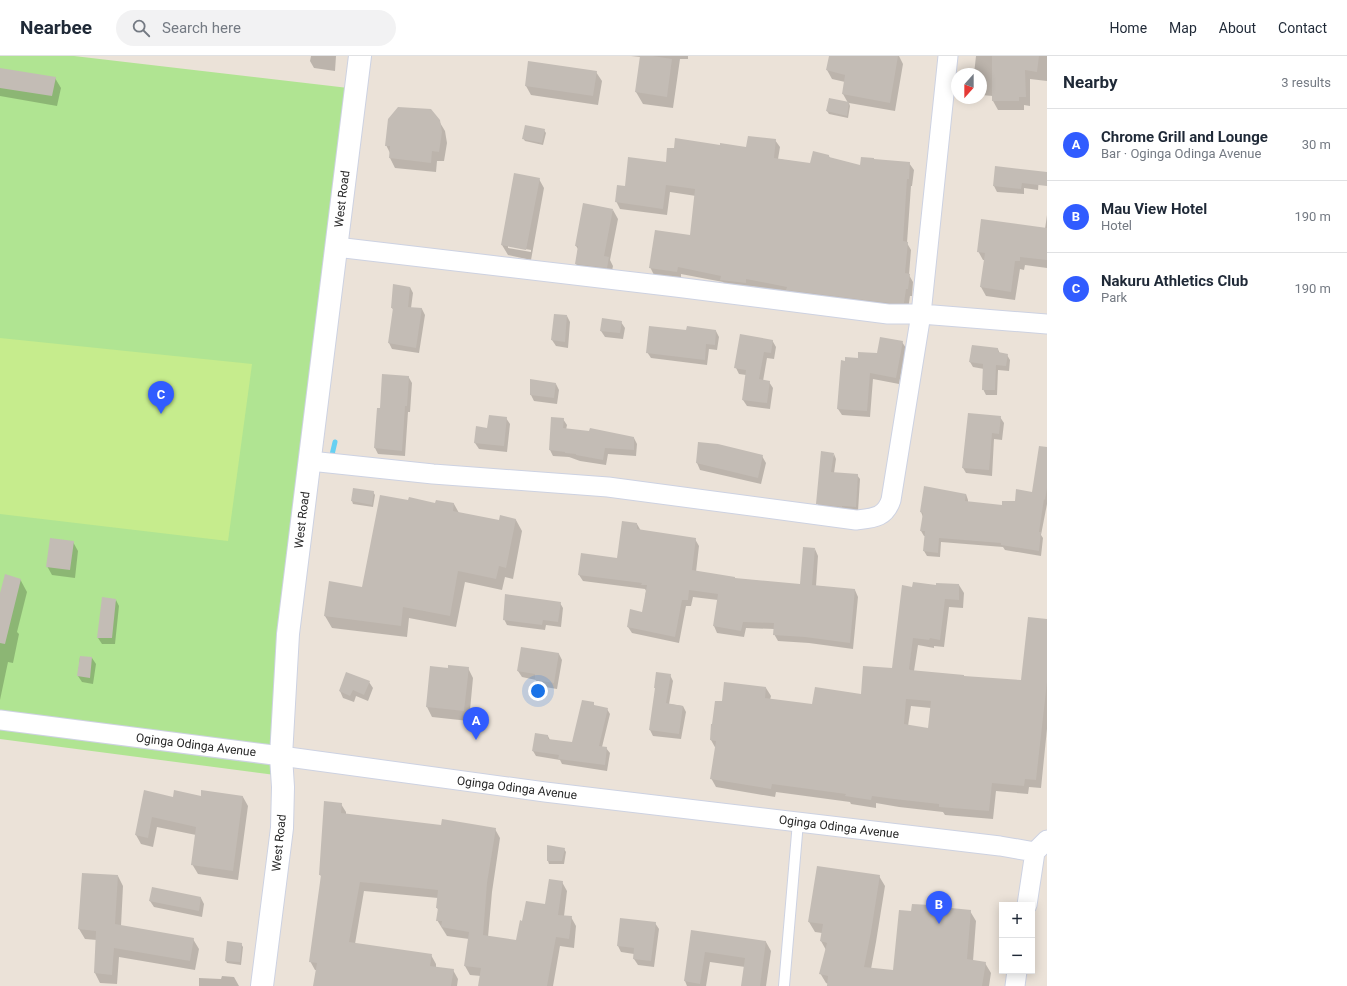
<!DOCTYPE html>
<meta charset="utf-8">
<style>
:root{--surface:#fff;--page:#f2f2f3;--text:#1f2937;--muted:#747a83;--line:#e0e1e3;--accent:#315cff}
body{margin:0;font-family:Roboto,sans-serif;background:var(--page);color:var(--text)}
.controls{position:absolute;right:12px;bottom:12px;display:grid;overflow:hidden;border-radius:0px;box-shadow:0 2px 10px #0003}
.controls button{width:36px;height:36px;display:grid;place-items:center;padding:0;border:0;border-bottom:1px solid var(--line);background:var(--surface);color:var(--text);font:20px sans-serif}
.compass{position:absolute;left:951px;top:12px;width:36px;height:36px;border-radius:50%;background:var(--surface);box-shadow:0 2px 10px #0003;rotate:201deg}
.you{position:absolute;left:538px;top:635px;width:14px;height:14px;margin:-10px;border:3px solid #fff;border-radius:50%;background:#1a73e8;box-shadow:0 0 0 6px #1a73e833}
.badge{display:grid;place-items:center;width:26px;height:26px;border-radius:50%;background:var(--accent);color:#fff;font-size:13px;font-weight:700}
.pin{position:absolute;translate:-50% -33px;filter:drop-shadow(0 1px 2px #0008)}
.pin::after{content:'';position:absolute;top:21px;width:14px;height:12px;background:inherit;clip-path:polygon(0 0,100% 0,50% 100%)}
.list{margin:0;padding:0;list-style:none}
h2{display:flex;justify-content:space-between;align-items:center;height:52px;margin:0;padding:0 16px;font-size:17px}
h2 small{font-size:13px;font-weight:400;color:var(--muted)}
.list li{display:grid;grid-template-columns:26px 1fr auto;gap:12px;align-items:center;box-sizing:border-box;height:72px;padding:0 16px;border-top:1px solid var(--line)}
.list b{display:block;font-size:15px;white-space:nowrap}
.list p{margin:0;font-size:13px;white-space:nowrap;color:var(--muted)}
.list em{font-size:13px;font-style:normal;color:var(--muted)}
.icon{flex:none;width:22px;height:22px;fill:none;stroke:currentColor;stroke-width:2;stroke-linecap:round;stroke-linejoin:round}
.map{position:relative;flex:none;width:1047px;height:930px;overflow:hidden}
header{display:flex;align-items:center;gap:24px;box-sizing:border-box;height:56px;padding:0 20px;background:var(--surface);border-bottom:1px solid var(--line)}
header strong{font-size:19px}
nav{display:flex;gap:22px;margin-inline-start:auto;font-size:14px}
.search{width:280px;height:36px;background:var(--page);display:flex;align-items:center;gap:10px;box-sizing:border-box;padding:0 14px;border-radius:22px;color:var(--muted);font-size:15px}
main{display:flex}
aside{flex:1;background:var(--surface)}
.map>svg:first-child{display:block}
.green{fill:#b0e492}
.pitch{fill:#c6ec8d}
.shadow{fill:#0003;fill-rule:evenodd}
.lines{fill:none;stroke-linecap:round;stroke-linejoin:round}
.stream{stroke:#66d0f2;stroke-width:5}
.building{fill:#c3bcb5;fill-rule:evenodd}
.service-casing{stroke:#cdd2e2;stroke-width:12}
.minor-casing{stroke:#cdd2e2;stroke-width:21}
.tertiary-casing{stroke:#cdd2e2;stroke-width:24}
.service{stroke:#fff;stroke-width:10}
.minor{stroke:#fff;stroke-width:19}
.tertiary{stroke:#fff;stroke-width:22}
.labels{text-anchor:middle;stroke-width:3.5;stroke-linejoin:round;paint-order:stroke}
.street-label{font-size:12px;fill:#282828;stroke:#fff}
</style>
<header>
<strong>Nearbee</strong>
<div class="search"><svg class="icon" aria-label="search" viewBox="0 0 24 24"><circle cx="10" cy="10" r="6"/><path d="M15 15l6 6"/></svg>Search here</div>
<nav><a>Home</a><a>Map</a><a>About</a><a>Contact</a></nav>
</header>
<main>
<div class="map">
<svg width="1047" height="930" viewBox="0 0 1047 930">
<rect width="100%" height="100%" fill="#ebe2d8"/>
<path class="green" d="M0 0H74L357 33 283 720 0 683Z"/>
<path class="pitch" d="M0 282 252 308 228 485 0 458Z"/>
<path class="shadow" d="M311 0H336L335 15 314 12 310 5Z
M631 0H688V3H680L673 52 643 48 636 36 641 1Z
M830 0H899L903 8 895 55 849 47 850 50 848 62 829 58 827 55 848 47 843 38 845 26 832 23 827 14Z
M976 0H1047V25L1030 23V50L1024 49V54H998L993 45V40L981 39V18H974Z
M0 13 55 22 61 32 57 50 0 40Z
M596 16 602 25 598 49 531 39 526 30Z
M439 65 445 75 447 87 444 105H437L436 116 395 112 390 102V97L386 89Z
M544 74 546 77 543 89 525 85 523 82Z
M775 84 780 91 778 103 810 108 829 100 830 102 861 110 909 107 914 114 912 130H911L907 187 911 194 909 219 913 226 912 240H910L908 254 789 237 750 230V233L726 231 723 226 681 218V223L654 219 650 211 691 180 696 140 670 136 667 159 620 153 616 145 626 131 667 107 721 90 747 92Z
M515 118 539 123 544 132 531 204 508 199 502 189ZM508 190 531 194V196L508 192Z
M1039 121 1038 134 1024 132V138L997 136 994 130Z
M613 154 618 163 610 204 613 210 611 220 581 216 576 208 578 193 576 190Z
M1047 159V212L1025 209 1024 214 1020 213 1015 244 986 240 981 231 985 204H983L978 195 1045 173Z
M410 231 413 237 411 252 422 253 425 259 419 297 392 293 389 287 394 255 392 252Z
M567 260 570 266 568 292 556 290 552 284Z
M621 266 625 272 623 283 605 281 601 275Z
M687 275H716L719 281 717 294 709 293 707 309 651 302 647 296Z
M772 284 776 291 774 303 767 302 763 325 769 326 773 332 770 353 747 350 743 344 746 319 739 318 736 312Z
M902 286 906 292 899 328 873 323 870 361 842 359 838 353 858 303 878 298Z
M972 290 998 293 1000 298 1007 299 1010 304 1009 315 998 314 997 339H986L983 333 984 313 973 311 970 306Z
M408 320 412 327 410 356H408L405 400 378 398 375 392 381 353Z
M556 328 559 334 557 348 534 345 531 339Z
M1000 361 1004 367 1002 384 994 383 992 420 966 417 963 412Z
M506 362 510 368 507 396 479 393 475 387 488 373Z
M552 362 563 363 567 369 566 374 634 382 637 388 636 400 608 398 606 409 580 405 569 401 553 400 550 394Z
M699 388 762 400 766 407 761 428 700 414 697 407Z
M834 398 836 403 834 417 857 419 860 423 858 455 820 452 817 447Z
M1047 416V448L1041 479 1043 482 1041 500 1005 494 1003 491 941 486 940 501 927 500 924 495 926 480H924L921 475 923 461 921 456 966 438 968 444V447L1003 450 1016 446 1033 437Z
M373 436 375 439 373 451 353 448 352 445Z
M409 446 454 448 459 457 500 465 516 464 522 475 513 523 505 521 502 534 465 526 456 571 409 562 407 581 332 572 325 560 330 527 363 532Z
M637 468 641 475 695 483 699 490 696 516 736 523 801 529 815 493 818 500 816 530 855 534 858 541 853 593 809 587 778 585 774 578V573L746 572 744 581 717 577 714 570 718 544 693 541 691 550H686L679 587 632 577 628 571 643 557 646 535 645 533 583 525 579 519 618 503Z
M73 486 78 495 75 522 52 519 47 510Z
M20 523 27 536 17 576 19 578 13 607 8 606 0 644V541Z
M959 529 964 537 963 552 949 551 944 591 934 590V592L918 589 914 615 964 621 1022 625 1047 564V673L1041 732 1029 731 1028 738 996 735 993 763 945 759 943 756 899 751 876 747V752L851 748 850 746 776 736 775 741 716 731 711 722 716 693 711 684 722 646 766 632 771 640 770 644 813 650 862 639 893 613 913 532ZM911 650 931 652 929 673 908 670Z
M116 544 119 550 115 588H102L98 582Z
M560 547 563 552 561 571 546 569 545 574 507 569 504 563Z
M522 592 559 598 562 604 557 633 539 630 536 624 522 621 518 615Z
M80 601 92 602 96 608 93 628 82 626 78 620Z
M468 612 473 622 469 665 432 661 427 651 449 613Z
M347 617 369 626 373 632 368 645 356 640 354 646 343 642 340 635Z
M670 619 673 625 669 648 683 650 686 656 681 683 653 680 650 674 656 634 655 632Z
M607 653 610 658 602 691 606 692 610 697 607 715 562 708 560 704 536 700 533 695 548 680 550 684 573 687Z
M145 736 174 742 243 741 248 750 238 824 198 818 192 808 196 779 157 771 153 791 141 788 136 779Z
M341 748 346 756V759L442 770 495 773 500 782 492 836 488 881 517 885 523 866 546 849 562 826 567 835 564 860 571 861 576 870 574 892 560 890 553 930H479L481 920 470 919 465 910 469 883 447 880 437 864 439 855 437 852 438 842 364 835 355 888 431 899 436 908V912L453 914 458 923 457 930H314L317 914H315L310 905 322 821 320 819Z
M564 793 566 796 564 808H549L548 805Z
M118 820 123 830 121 870 193 883 199 893 195 914 119 901 117 928 100 927 95 917 97 884 85 883 79 873Z
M879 820 885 830 876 886 871 913 894 915 912 856 932 851 970 855 976 865 973 905 985 907 991 917 989 930H828V928L826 927 820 917 826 894 821 885 822 877 815 876 809 866Z
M201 842 204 848 202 861 154 851 150 845Z
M655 867 659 873 654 911 638 909 634 903V898L621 896 618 890Z
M692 875 766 886 771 895 766 930H742L745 911 710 906 706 930H687L685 925Z
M241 888 243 891 241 909 227 907 226 905Z
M222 920 234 921 239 930H199V922L221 923Z"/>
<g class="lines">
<path class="stream" d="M331 403 335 386"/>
</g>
<path class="building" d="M640 0H653L672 3 667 41 635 36Z
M829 0H898L890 47 842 38 845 19 826 14Z
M992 0H1039L1037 16 1025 14 1026 41H1019V45H992Z
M528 5 597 15 593 40 525 30Z
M0 12 56 21 52 40 0 32Z
M829 42 849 46 847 60 826 55Z
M398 51 431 53 440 64 442 76 439 96 432 95 431 107 389 102 390 90H385L388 63Z
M525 69 545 73 542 87 522 83Z
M748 80 776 83 774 102 810 107 813 95 829 99V101L860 109 861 101 874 102V103L910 106 909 123H907L903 185 908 186 905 217 910 218 908 233H906L904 247H889L786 234 787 231 746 223V227L720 224 721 220 678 211 677 216 649 212 655 174 690 179 695 133 666 129 663 153 615 146 617 129 625 130 628 101 666 106 667 92H674L675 82 720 89V87L746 91Z
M995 110 1047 116V130L1022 127 1021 133 993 130Z
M514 117 540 122 526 194 501 189Z
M583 147 613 153 604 200 609 201 607 212 575 208 578 190H575Z
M981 163 1047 172V204L1020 201V205H1015L1011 236 980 231 985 197 977 196Z
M393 228 410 231 408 251 422 252 416 292 388 287 393 252H391Z
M554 258 567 259 565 286 551 284Z
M602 262 622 265 620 277 600 275Z
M649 270 686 274 687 270 716 274 715 289 706 288 705 304 646 297Z
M740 278 773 284 771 297 764 296 759 323 770 325 767 347 742 344 746 314 734 312Z
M880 281 903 285 896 322 870 317 867 355 837 353 841 304 845 305V301L858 302V296L877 297Z
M972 289 998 292V296L1008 298 1006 310 996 309 995 334H982L983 308 969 306Z
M382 318 409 320 407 350H405L402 395 374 392 377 352H380Z
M530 323 556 327 554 342 530 339Z
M968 357 1001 360 999 378 992 377 989 414 962 412Z
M489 359 507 361 504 390 474 387 476 370 487 372Z
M551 361 564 362 563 372 589 375 590 372 634 381V394L605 392 603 404 576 399V398L565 397V396L549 394Z
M698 386 718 388 763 399 758 422 696 407Z
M1039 390 1047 391V432L1045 444 1044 443 1039 476H1041L1039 495 1001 489V487L939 482 938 497 923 495 925 475H920L923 457 920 456 924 430 966 438 965 445 1002 449V445H1015L1016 433 1032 436Z
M821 395 834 397 831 416 858 418 856 451 842 450V451L816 448Z
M353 432 374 435 372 449 351 445Z
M380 439 408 444 409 441 435 447 436 444 454 447 453 455 499 464 500 459 516 463 506 512 499 510 496 523 458 515 450 560 403 551 401 570 324 560 329 525 362 531Z
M622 465 637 467V473L696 482 692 514 735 521V522L800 528 803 491 815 492 812 529 855 533 850 587 805 581 773 579 774 567 743 566 741 575 713 570 718 538 689 534 688 544H682L675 581 627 571 630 553 642 556 647 529H641L642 527 578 519 581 497 617 502Z
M50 482 74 485 70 514 46 511Z
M5 518 21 523 5 588 0 587V537Z
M913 526 936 529V527L959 528V544L945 543 940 584 930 582 929 584 913 582 909 613 910 614 964 619V620L1021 624 1028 561 1047 563V626L1036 724 1025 723 1024 730 992 727 989 755 939 751V748L894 743 872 740 871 744 845 740 846 738 772 728 771 733 710 723 716 685 710 684 711 668H712L715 645H722L724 626 766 631 765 642 812 648 815 631 861 638 863 610 892 612 902 529 912 531ZM906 643 931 645 928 672 904 668Z
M505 538 561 546 558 566 543 564 542 569 503 564Z
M102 541 116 543 112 582H97Z
M521 591 559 597 554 627 535 624V618L517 615Z
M80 600 92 601 90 622 77 620Z
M448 609 469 611 464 655 426 651 430 610 448 612Z
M346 616 370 625 364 639 353 634 350 640 339 635Z
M656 616 671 618 666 647 683 650 679 678 649 674 655 632H654Z
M582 644 594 646V649L608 652 599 690 607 691 605 709 558 703 559 699 532 695 535 677 548 679V683L572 686Z
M144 734 173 741 174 734 201 740V734L243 740 233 815 191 809 196 771 152 761 148 782 135 779Z
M324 745 342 747 341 757 441 769 442 763 496 772 487 827 483 879 516 884 520 864 522 865 526 845 545 848 549 823 563 825 558 859 572 860 569 883 556 881 547 930H478L481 912 464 910 469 876 441 871 442 865H436L438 852H436L438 834 360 826 349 886 432 898 430 910 454 913 451 930H313L317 907 309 906 321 819H319Z
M547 789 565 792 562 805H547Z
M817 810 880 819 871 876 864 911 893 914 899 854 911 855 912 848 931 849V850L971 854 967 903 986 906 982 930H827L828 920 819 918 827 887 820 885 823 868 808 866Z
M82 817 118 819 115 868 194 882 190 905 114 892 112 919 94 917 96 875 78 873Z
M152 831 201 841 199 855 149 845Z
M620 862 656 866 651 905 633 903 634 892 617 890Z
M691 874 766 885 760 930H741L745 902 705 896 700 928 684 925Z
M227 885 242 887 240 906 225 905Z"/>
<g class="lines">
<defs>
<path id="service" d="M784 930 798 766"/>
<path id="minor" d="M336 191 676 231 888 258H921L1047 268
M310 405 433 418 608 431 856 464C873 462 885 462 891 444L921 258 948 0
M0 664 281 700 545 736 1000 790 1035 796
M1027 849 1035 796 1047 784
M1015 930 1017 915"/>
<path id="tertiary" d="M262 930 282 772 283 731 281 700 288 578 360 0"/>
</defs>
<use href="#service" class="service-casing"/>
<use href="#minor" class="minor-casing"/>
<use href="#tertiary" class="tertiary-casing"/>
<use href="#service" class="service"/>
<use href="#minor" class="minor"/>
<use href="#tertiary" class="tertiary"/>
</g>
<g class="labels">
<g class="street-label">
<text transform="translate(342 143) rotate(-83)" y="4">West Road</text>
<text transform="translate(302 464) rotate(-83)" y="4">West Road</text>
<text transform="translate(196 689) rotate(7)" y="4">Oginga Odinga Avenue</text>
<text transform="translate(517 732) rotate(7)" y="4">Oginga Odinga Avenue</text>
<text transform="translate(839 771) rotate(7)" y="4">Oginga Odinga Avenue</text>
<text transform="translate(279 787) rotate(-84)" y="4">West Road</text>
</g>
</g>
</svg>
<div class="controls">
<button>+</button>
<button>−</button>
</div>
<svg class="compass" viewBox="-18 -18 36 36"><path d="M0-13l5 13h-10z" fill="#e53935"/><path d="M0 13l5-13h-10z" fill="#747a83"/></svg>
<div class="you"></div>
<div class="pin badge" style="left:476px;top:684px">A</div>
<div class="pin badge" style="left:939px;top:868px">B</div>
<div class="pin badge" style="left:161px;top:358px">C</div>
</div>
<aside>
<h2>Nearby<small>3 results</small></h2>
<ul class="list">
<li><span class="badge">A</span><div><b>Chrome Grill and Lounge</b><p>Bar · Oginga Odinga Avenue</p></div><em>30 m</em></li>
<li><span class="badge">B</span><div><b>Mau View Hotel</b><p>Hotel</p></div><em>190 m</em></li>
<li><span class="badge">C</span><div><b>Nakuru Athletics Club</b><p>Park</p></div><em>190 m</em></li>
</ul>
</aside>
</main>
